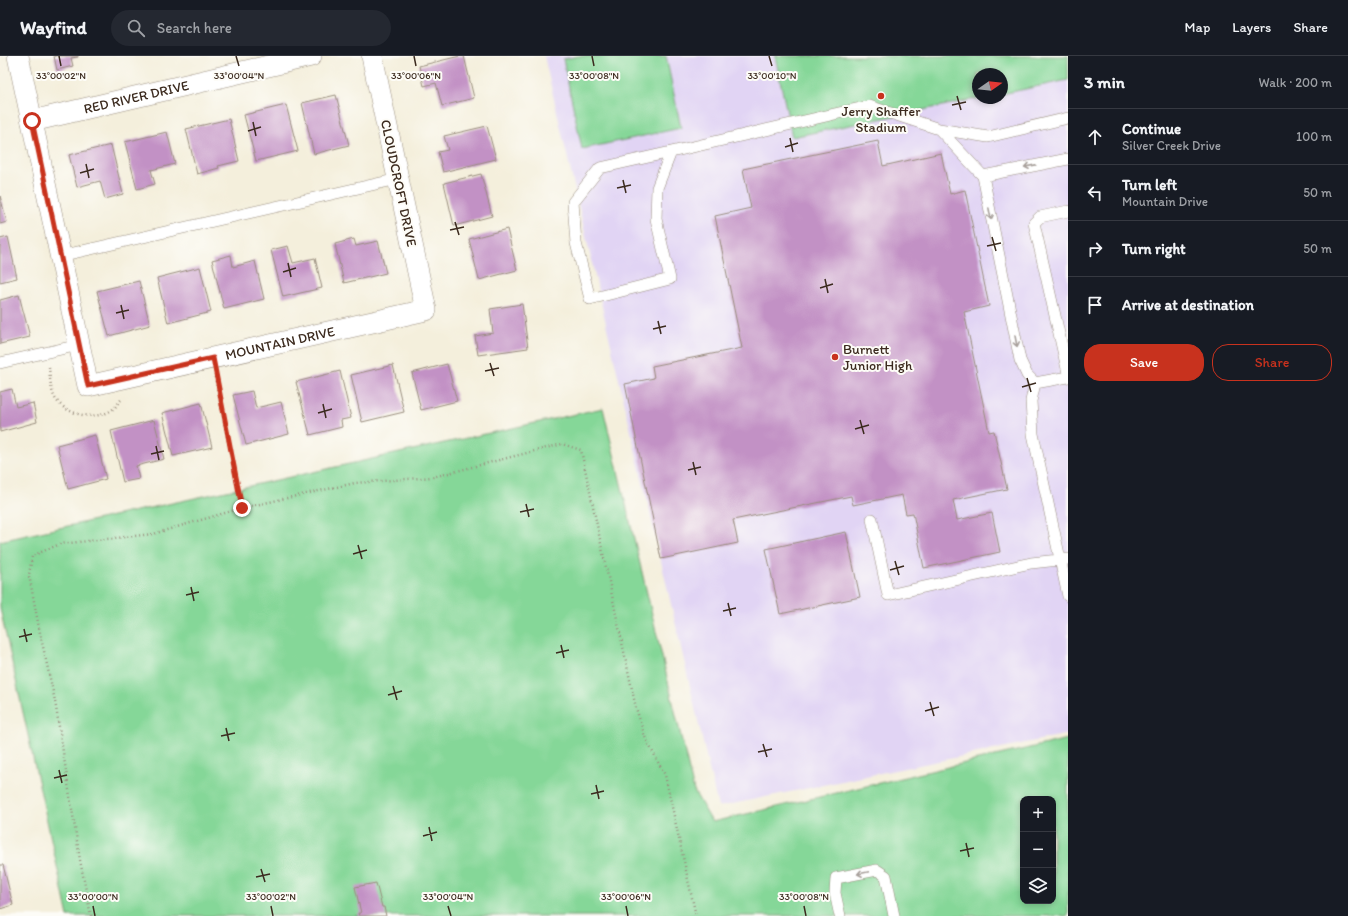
<!DOCTYPE html>
<meta charset="utf-8">
<style>
:root{--surface:#171b24;--page:#242831;--text:#f1f3f6;--muted:#9ea1a6;--line:#363941;--accent:#c8321e}
body{margin:0;font-family:Itim,sans-serif;background:var(--page);color:var(--text)}
.controls{position:absolute;right:12px;bottom:12px;display:grid;overflow:hidden;border-radius:8px;box-shadow:0 2px 6px #0003}
.controls button{width:36px;height:36px;display:grid;place-items:center;padding:0;border:0;border-bottom:1px solid var(--line);background:var(--surface);color:var(--text);font:20px sans-serif}
.compass{position:absolute;left:972px;top:12px;width:36px;height:36px;border-radius:50%;background:var(--surface);box-shadow:0 2px 6px #0003;rotate:76deg}
.stop{position:absolute;width:12px;height:12px;margin:-9px;border:3px solid #c8321e;border-radius:50%;background:#fff}
.stop.end{background:#c8321e;border-color:#fff;box-shadow:0 1px 4px #0008}
.list{margin:0;padding:0;list-style:none}
h2{display:flex;justify-content:space-between;align-items:center;height:52px;margin:0;padding:0 16px;font-size:17px}
h2 small{font-size:13px;font-weight:400;color:var(--muted)}
.list li{display:grid;grid-template-columns:26px 1fr auto;gap:12px;align-items:center;box-sizing:border-box;height:56px;padding:0 16px;border-top:1px solid var(--line)}
.list b{display:block;font-size:15px;white-space:nowrap}
.list p{margin:0;font-size:13px;white-space:nowrap;color:var(--muted)}
.list em{font-size:13px;font-style:normal;color:var(--muted)}
.actions{display:flex;gap:8px;padding:12px 16px}
.actions a{flex:1;padding:9px 0;border:1px solid var(--accent);border-radius:16px;text-align:center;font-size:14px;color:var(--accent)}
.actions .main{background:var(--accent);color:#fff}
.icon{flex:none;width:22px;height:22px;fill:none;stroke:currentColor;stroke-width:2;stroke-linecap:round;stroke-linejoin:round}
.map{position:relative;flex:none;width:1068px;height:860px;overflow:hidden}
header{display:flex;align-items:center;gap:24px;box-sizing:border-box;height:56px;padding:0 20px;background:var(--surface);border-bottom:1px solid var(--line)}
header strong{font-size:19px}
nav{display:flex;gap:22px;margin-inline-start:auto;font-size:14px}
.search{width:280px;height:36px;background:var(--page);display:flex;align-items:center;gap:10px;box-sizing:border-box;padding:0 14px;border-radius:22px;color:var(--muted);font-size:15px}
main{display:flex}
aside{flex:1;background:var(--surface)}
.map>svg:first-child{display:block}
.built{fill:#e1d4f4;fill-rule:evenodd}
.green{fill:#85d798;stroke:#60805b;fill-rule:evenodd}
.building{fill:#c291c5}
.lines{fill:none;stroke-linecap:round;stroke-linejoin:round}
.service-casing{stroke:#988c7d;stroke-width:12}
.minor-casing{stroke:#988c7d;stroke-width:22}
.path{stroke:#988c7d;stroke-width:2.5;stroke-dasharray:1 3;stroke-linecap:butt}
.service{stroke:#fff;stroke-width:11}
.minor{stroke:#fff;stroke-width:21}
.oneway{stroke:#a79f9a}
.route{stroke:#c8321e;stroke-width:5}
.ticks{fill:none;stroke:#3b2a1e;stroke-width:1.5}
.poi-dot{fill:#c8321e;stroke:#fdfcf7;stroke-width:1.5}
.labels{text-anchor:middle;stroke-width:4;stroke-linejoin:round;paint-order:stroke}
.street-label{font-size:14px;fill:#3b2a1e;stroke:#fdfcf7}
.poi-label{font-size:14px;fill:#3b2a1e;stroke:#fdfcf7}
.ticks-label{font-size:10px;text-anchor:middle;fill:#3b2a1e;stroke:#fdfcf7;stroke-width:4;stroke-linejoin:round;paint-order:stroke}
</style>
<header>
<strong>Wayfind</strong>
<div class="search"><svg class="icon" aria-label="search" viewBox="0 0 24 24"><circle cx="10" cy="10" r="6"/><path d="M15 15l6 6"/></svg>Search here</div>
<nav><a>Map</a><a>Layers</a><a>Share</a></nav>
</header>
<main>
<div class="map">
<svg width="1068" height="860" viewBox="0 0 1068 860">
<rect width="100%" height="100%" fill="#fdfcf7"/>
<filter id="ink" filterUnits="userSpaceOnUse"><feTurbulence type="fractalNoise" baseFrequency=".025" numOctaves="2"/><feDisplacementMap in="SourceGraphic" scale="8" xChannelSelector="R" yChannelSelector="G"/><feConvolveMatrix kernelMatrix="1 2 1 2 8 2 1 2 1" color-interpolation-filters="sRGB"/></filter>
<filter id="wash" filterUnits="userSpaceOnUse"><feTurbulence type="fractalNoise" baseFrequency=".012" numOctaves="4" result="noise"/><feDisplacementMap in="SourceGraphic" scale="16" xChannelSelector="R" yChannelSelector="G"/><feGaussianBlur stdDeviation="0.9" result="paint"/><feColorMatrix in="noise" values="0 0 0 0 0 0 0 0 0 0 0 0 0 0 0 0 0 1.4 0 .05"/><feComposite in="paint" operator="in"/></filter>
<g filter="url(#wash)">
<rect width="100%" height="100%" fill="#f4efdc"/>
<path class="built" d="M544 0H1068V678L718 751ZM978 18H1002V42H978Z"/>
<path class="green" d="M579 0H666L681 72 582 93 563 3Z
M775 0H1068V24L1002 38V18H978V42H981L792 81Z
M603 352 694 735 712 766 1068 683V860H68L0 552V485ZM1023 743H1053V845H1023Z"/>
<g id="blocks">
<path class="building" d="M54 0H78V1L71 2 73 10 57 14Z
M460 0H464L474 42 442 50 436 27 424 30 419 10Z
M336 39 349 89 314 98 302 47Z
M286 49 298 95 256 105 244 59Z
M229 63 239 105 218 110 219 112 197 118 186 73Z
M487 70 496 103 443 116 438 96 448 94 444 80Z
M167 76 175 108 151 114 155 128 137 133 125 86Z
M878 85 883 110 941 97 950 138 965 134 989 250 964 256 989 376 994 375 1007 433 953 444 957 464 992 457 1000 496 924 512 913 457 906 458 902 439 853 449 851 440 733 464 738 487 661 503 625 328 654 322 652 310 742 292 715 160 751 152 743 113Z
M111 89 123 138 105 143 100 125 77 131 69 99Z
M481 118 492 160 454 170 444 127Z
M0 140 7 166 0 168Z
M507 173 517 214 479 224 469 183Z
M8 181 17 222 0 226V183Z
M354 183 356 190 378 185 386 217 344 227 335 188Z
M288 190 293 207 315 202 322 232 283 241 271 194Z
M231 199 233 211 255 205 264 243 224 253 212 204Z
M200 211 211 256 168 267 157 222Z
M139 225 150 269 109 280 97 235Z
M19 239 30 281 0 288V244Z
M522 248 528 292 478 299 475 280 493 277 490 253Z
M447 308 457 345 421 354 412 317Z
M393 309 404 356 362 366 351 319Z
M340 315 351 362 341 364 342 371 310 379 296 326Z
M12 333 16 351 33 347 37 366 0 376V336Z
M252 335 256 352 281 346 289 378 246 389 233 339Z
M201 347 212 391 173 400 162 357Z
M154 364 164 403 136 410 139 423 123 426 111 375Z
M95 379 106 423 68 433 57 389Z
M846 476 860 541 780 558 766 493Z
M0 809H3L13 849 0 853Z
M376 827 382 851H384L386 860H359L358 857H361L355 831Z"/>
</g>
</g>
<g filter="url(#ink)">
<use href="#blocks" fill-opacity="0" stroke="#988c7d" stroke-width="1"/>
<g class="lines">
<defs>
<path id="service" d="M939 73 988 81 1068 62
M671 96 600 112 573 146 576 187 590 243 670 223 656 163 657 132 671 96 869 50 939 73 983 120 1020 304 1027 319 1035 327 1068 321
M983 120 1068 103
M1068 155 1040 161 1034 167 1068 317
M60 200 398 123
M0 307 79 289
M1035 327 1031 345 1033 378 1068 540
M872 463 888 539 1031 507 1068 503
M840 860 835 837 836 822 877 814 886 820 894 860"/>
<g id="minor">
<path id="s1" d="M18 0 88 330 426 254 372 0"/>
<path id="s2" d="M32 65 311 0"/>
</g>
</defs>
<use href="#service" class="service-casing"/>
<use href="#minor" class="minor-casing"/>
<path class="path" d="M49 311C50 320 50 333 55 342 65 359 97 366 113 353 116 351 118 347 121 344
M215 321 242 452
M91 860 80 804 55 645 40 577 29 519 32 500 60 488 153 478 242 452 355 427 433 421 562 388 581 394 636 652 645 681 665 719 696 860"/>
<use href="#service" class="service"/>
<use href="#minor" class="minor"/>
</g>
<defs><path id="oneway-shaft" d="M-6 0H5M1.5-3L5.5 0L1.5 3" fill="none" stroke-width="1.6" stroke-linecap="round" stroke-linejoin="round"/></defs>
<g class="oneway">
<use href="#oneway-shaft" transform="translate(1030 110) rotate(169)"/>
<use href="#oneway-shaft" transform="translate(990 158) rotate(79)"/>
<use href="#oneway-shaft" transform="translate(1016 285) rotate(79)"/>
<use href="#oneway-shaft" transform="translate(863 817) rotate(168)"/>
</g>
</g>
<g class="lines" filter="url(#ink)">
<path class="route" d="M32 65 88 330 213 302 242 452"/>
</g>
<path class="ticks" d="M59 0 61 10M236 0 239 10M414 0 416 10M592 0 594 10M769 0 772 10M957 40 961 54M952 49 966 46M253 66 256 80M248 75 261 71M790 82 793 96M785 91 798 87M86 108 89 122M80 117 94 113M623 124 626 137M617 132 631 129M455 166 459 179M450 174 464 171M992 181 996 195M987 190 1001 187M288 207 291 221M283 216 296 212M825 223 828 237M820 232 833 228M121 249 124 263M116 257 129 254M658 265 661 278M653 273 666 270M490 307 494 320M485 315 499 312M1027 322 1031 336M1022 331 1036 327M323 348 326 362M318 357 332 353M860 364 864 378M855 373 869 369M156 390 159 404M151 398 164 395M693 406 696 419M688 414 701 411M526 448 529 461M520 456 534 453M358 489 362 503M353 498 367 494M895 505 899 519M890 514 904 510M191 531 194 545M186 539 199 536M728 547 731 560M723 555 736 552M24 573 27 586M19 581 32 578M561 589 564 602M556 597 569 594M393 630 397 644M388 639 402 635M930 646 934 660M925 655 939 651M226 672 229 685M221 680 235 677M763 688 767 701M758 696 772 693M59 714 62 727M54 722 67 719M596 729 599 743M591 738 604 735M429 771 432 785M423 780 437 776M966 787 969 801M960 795 974 792M261 813 265 826M256 821 270 818M93 850 95 860M271 850 273 860M448 850 451 860M626 850 628 860M804 850 806 860"/>
<g class="poi-dot">
<circle cx="881" cy="40" r="4"/>
<circle cx="835" cy="301" r="4"/>
</g>
<g class="labels">
<g class="street-label">
<text dy="5" stroke="none"><textPath href="#s2" startOffset="107">RED RIVER DRIVE</textPath></text>
<text transform="translate(399 127) rotate(78)" y="5">CLOUDCROFT DRIVE</text>
<text dy="5" stroke="none"><textPath href="#s1" startOffset="534">MOUNTAIN DRIVE</textPath></text>
</g>
<g class="poi-label">
<text x="881" y="60">Jerry Shaffer<tspan x="881" dy="16">Stadium</tspan></text>
<text x="843" y="298" text-anchor="start">Burnett<tspan x="843" dy="16">Junior High</tspan></text>
</g>
</g>
<g class="ticks-label">
<text x="772" y="23">33°00'10"N</text>
<text x="61" y="23">33°00'02"N</text>
<text x="239" y="23">33°00'04"N</text>
<text x="416" y="23">33°00'06"N</text>
<text x="594" y="23">33°00'08"N</text>
<text x="93" y="844">33°00'00"N</text>
<text x="271" y="844">33°00'02"N</text>
<text x="448" y="844">33°00'04"N</text>
<text x="626" y="844">33°00'06"N</text>
<text x="804" y="844">33°00'08"N</text>
</g>
</svg>
<div class="controls">
<button>+</button>
<button>−</button>
<button><svg class="icon" aria-label="layers" viewBox="0 0 24 24"><path d="M12 4l9 5-9 5-9-5zM3 14l9 5 9-5"/></svg></button>
</div>
<svg class="compass" viewBox="-18 -18 36 36"><path d="M0-13l5 13h-10z" fill="#e53935"/><path d="M0 13l5-13h-10z" fill="#9ea1a6"/></svg>
<div class="stop" style="left:32px;top:65px"></div>
<div class="stop end" style="left:242px;top:452px"></div>
</div>
<aside>
<h2>3 min<small>Walk · 200 m</small></h2>
<ul class="list">
<li><svg class="icon" aria-label="ahead" viewBox="0 0 24 24"><path d="M12 20V5M6 11l6-6 6 6"/></svg><div><b>Continue</b><p>Silver Creek Drive</p></div><em>100 m</em></li>
<li><svg class="icon" aria-label="left" viewBox="0 0 24 24"><path d="M17 20v-9H6M10 6l-5 5 5 5"/></svg><div><b>Turn left</b><p>Mountain Drive</p></div><em>50 m</em></li>
<li><svg class="icon" aria-label="right" viewBox="0 0 24 24"><path d="M7 20v-9h11M14 6l5 5-5 5"/></svg><div><b>Turn right</b></div><em>50 m</em></li>
<li><svg class="icon" aria-label="arrive" viewBox="0 0 24 24"><path d="M6 21V4h12l-3 4 3 4H6"/></svg><div><b>Arrive at destination</b></div></li>
</ul>
<div class="actions"><a class="main">Save</a><a>Share</a></div>
</aside>
</main>
